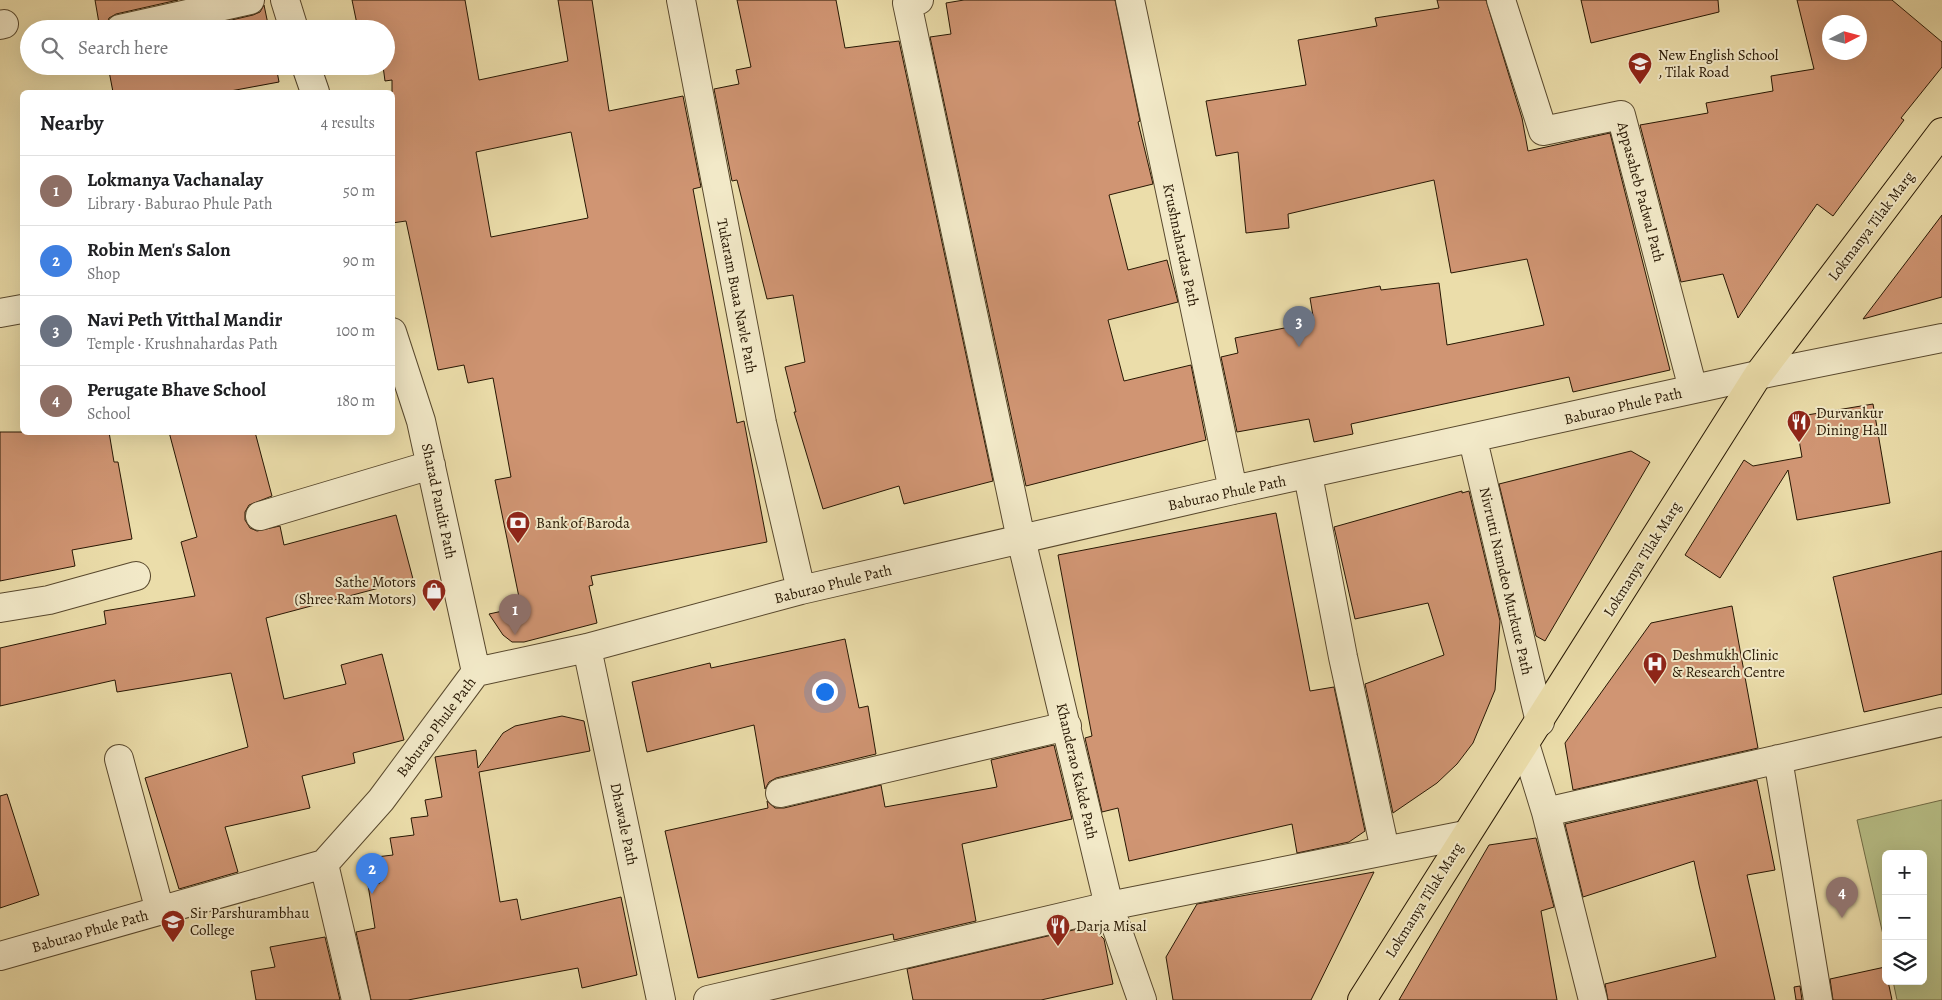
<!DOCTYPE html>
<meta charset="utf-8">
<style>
:root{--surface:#fff;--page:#f6f6f6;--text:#202124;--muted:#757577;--line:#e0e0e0;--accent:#8f2418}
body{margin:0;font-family:Alegreya,serif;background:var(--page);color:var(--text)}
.controls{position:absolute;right:15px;bottom:15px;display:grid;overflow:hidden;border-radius:8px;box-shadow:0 5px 20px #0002}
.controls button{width:45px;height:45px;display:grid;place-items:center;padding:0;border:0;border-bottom:1px solid var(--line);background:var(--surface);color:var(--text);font:25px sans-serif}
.compass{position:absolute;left:1822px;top:15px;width:45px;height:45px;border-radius:50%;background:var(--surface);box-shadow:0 5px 20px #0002;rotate:84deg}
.you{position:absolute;left:824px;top:691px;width:18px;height:18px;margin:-12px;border:4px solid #fff;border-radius:50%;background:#1a73e8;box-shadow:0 0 0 8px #1a73e833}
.badge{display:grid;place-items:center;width:32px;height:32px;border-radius:50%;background:var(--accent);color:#fff;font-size:16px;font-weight:700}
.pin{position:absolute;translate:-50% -41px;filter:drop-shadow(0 1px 2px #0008)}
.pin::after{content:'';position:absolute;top:26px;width:18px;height:15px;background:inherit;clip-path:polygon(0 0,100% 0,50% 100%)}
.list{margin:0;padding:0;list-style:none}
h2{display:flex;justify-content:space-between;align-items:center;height:65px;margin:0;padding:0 20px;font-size:21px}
h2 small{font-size:16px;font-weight:400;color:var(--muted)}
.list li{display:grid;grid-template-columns:32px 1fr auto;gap:15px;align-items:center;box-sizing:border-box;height:70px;padding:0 20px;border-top:1px solid var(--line)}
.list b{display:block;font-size:19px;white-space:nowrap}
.list p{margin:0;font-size:16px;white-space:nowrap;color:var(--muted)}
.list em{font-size:16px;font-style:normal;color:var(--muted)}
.icon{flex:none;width:28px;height:28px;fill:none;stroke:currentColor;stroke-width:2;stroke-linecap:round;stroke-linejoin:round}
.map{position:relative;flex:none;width:1942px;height:1000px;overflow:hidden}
.search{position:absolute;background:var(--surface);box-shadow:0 5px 20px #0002;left:20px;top:20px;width:375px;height:55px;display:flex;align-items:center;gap:12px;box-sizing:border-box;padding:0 18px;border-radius:28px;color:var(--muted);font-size:19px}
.panel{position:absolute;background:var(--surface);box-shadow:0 5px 20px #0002;left:20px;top:90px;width:375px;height:345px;border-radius:8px}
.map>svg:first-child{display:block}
.green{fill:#b8c088;stroke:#706c46}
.building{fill:#d09573;stroke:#271703;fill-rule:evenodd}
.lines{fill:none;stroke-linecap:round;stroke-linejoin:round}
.minor-casing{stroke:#58482d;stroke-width:30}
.major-casing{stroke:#271703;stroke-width:30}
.minor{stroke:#f2e9c8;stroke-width:28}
.major{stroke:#ebddaa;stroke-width:28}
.labels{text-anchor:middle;stroke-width:4;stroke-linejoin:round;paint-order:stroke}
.poi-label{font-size:15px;fill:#271703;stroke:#f2e9c8;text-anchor:start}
.street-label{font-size:15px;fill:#271703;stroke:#f2e9c8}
</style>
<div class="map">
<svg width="1942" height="1000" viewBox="0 0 1942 1000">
<rect width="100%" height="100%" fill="#ebddaa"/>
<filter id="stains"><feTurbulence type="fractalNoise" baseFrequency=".004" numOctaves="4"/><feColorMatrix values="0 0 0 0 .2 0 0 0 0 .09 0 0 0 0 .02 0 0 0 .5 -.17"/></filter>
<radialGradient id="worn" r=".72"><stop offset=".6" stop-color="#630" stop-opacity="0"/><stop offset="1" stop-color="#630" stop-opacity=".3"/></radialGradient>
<path class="green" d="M1942 800V1000H1897L1893 981H1923V854H1886V948L1857 820Z"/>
<path class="building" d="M95 0H178L116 14 109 18 105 29H100Z
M352 0H465L479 80 568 61 558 0H592L609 111 683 96 701 187 693 189 737 423 744 421 767 542 591 576 593 585 589 586 597 623 524 642H512L503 635 489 614 521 607 495 480 511 477 493 378 468 383 464 365 438 370 406 221 392 223V80L385 81 383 66H386V29H358ZM571 132 588 218 491 237 476 152Z
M737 0H836L845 48 899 41 993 481 904 504 899 486 823 509 794 412H796L785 367 805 362 793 295 767 299 737 180 732 181 714 89 739 84 736 70 751 67Z
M964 0H1115L1140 121 1138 122 1153 184 1109 195 1128 270 1167 260 1178 302 1108 320 1124 381 1191 365 1206 440 1026 486 930 37 951 34 946 3Z
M1437 0H1486L1522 118 1528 151 1610 133 1670 370 1573 392 1569 377 1351 424 1353 434 1314 442 1309 419 1237 432 1221 357 1238 353 1235 338 1314 322 1310 298 1380 286 1381 290 1439 283 1447 345 1544 325 1527 259 1451 273 1434 180 1288 214 1289 228 1246 233 1238 152 1216 156 1206 101 1306 85 1298 40 1377 26 1375 18 1439 8Z
M1581 0H1718L1719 12 1591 43Z
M1797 0H1892L1942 42V67L1901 118 1904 120 1833 216 1817 204 1738 318 1723 274 1681 282 1640 125 1708 113 1706 103 1773 91 1771 76 1814 69ZM1830 22H1860V52H1830Z
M264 5 269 29H193L253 15 260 12Z
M108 66H276L279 82 225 92H113Z
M1942 215V297L1863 319Z
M1873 404 1890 503 1797 520 1788 470 1720 578 1685 555 1744 460 1753 466 1802 457 1795 417Z
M0 432H109L114 462H118L132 539 72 550 75 566 0 581Z
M169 432H255L272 496 249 505 245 512V520L250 528 257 531 280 526 284 545 396 515 413 579 266 618 284 699 346 684 341 665 382 654 404 740 353 753 355 763 302 776 310 808 225 827 238 872 179 889 145 778 248 747 231 673 117 692 115 680 0 706V648L106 624 104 611 195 596 181 542 197 537Z
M1631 451 1650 462 1545 641 1536 636 1499 484Z
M1462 491V493L1469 491 1500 621 1495 690 1473 743 1457 764 1437 783 1393 813 1365 684 1444 655 1428 603 1355 619 1334 527Z
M1276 513 1310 691 1334 687 1365 831 1349 842 1297 853 1292 824 1129 861 1118 808 1102 812 1085 738 1092 736 1058 555Z
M1942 551V694L1864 712 1833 577Z
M1732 606 1758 748 1573 790 1565 743 1651 623Z
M845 639 859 708 868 706 876 754 776 778 769 782 765 789 754 725 647 752 632 682 710 663 711 668Z
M562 716 584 721 590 751 479 772 500 902 517 899 521 920 621 897 637 975 582 988 578 968 408 1000H371L356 932 375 928 368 885 380 883 376 857 393 855 390 838 414 835 411 818 428 816 425 800 442 797 435 757 476 750 478 768 503 733 515 726Z
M1054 745 1072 819 962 844 976 921 894 940 893 934 698 978 665 831 768 808 767 801 775 808H784L881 785 885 807 997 787 991 760Z
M1757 780 1775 870 1747 875 1775 1000H1608L1605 984 1716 957 1699 885 1694 861 1583 897 1565 824Z
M7 794 39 895 0 908V796Z
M1536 838 1554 907 1541 911 1557 1000H1399L1489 845Z
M1374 872 1311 1000H1173L1166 957 1197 904Z
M1086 927 1095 930 1104 939 1113 984 1041 1000H913L907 969Z
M325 937 340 1000H256L251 971 275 967 270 947Z
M1885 967 1886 981H1888L1892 1000H1833L1830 979Z
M1800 986 1802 1000H1796L1794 987Z"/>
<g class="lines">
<defs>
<path id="minor" d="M285 0 294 29
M681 0 762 423 801 590
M919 0 907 3 1021 539 1109 906 1142 1000
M1130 0 1233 490
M1501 0 1543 131 1621 115 1693 389
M0 25 4 24
M120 29 250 0
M306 66 315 92
M0 313 22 309
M392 332 421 421 476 672
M1473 440 1540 722
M1308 475 1343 657 1385 850
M260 516 431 465
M0 608 49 600 136 576
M587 648 661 1000
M1525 744 1546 812 1593 1000
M119 759 160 911
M1778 759 1818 1000
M780 793 1067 726
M1546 812 1942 722
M324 864 356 1000
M0 956 324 864 381 800 476 672 587 648 801 590 1233 490 1758 375 1942 338
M708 1000 1109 906 1465 835"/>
<path id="major" d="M1362 1000 1758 375 1942 132"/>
</defs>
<use href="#minor" class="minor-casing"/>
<use href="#major" class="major-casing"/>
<use href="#minor" class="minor"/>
<use href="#major" class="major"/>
</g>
<defs>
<symbol id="school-pin" viewBox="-11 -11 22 30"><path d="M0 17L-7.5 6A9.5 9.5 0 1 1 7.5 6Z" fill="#8f2418" stroke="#f2e9c8"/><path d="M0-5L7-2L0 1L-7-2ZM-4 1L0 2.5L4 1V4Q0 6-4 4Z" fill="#fff"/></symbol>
<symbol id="restaurant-pin" viewBox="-11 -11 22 30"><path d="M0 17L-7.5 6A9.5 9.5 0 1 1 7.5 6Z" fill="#8f2418" stroke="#f2e9c8"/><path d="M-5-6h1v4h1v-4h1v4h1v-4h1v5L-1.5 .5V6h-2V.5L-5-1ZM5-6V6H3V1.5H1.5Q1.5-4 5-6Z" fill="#fff"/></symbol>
<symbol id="bank-pin" viewBox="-11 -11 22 30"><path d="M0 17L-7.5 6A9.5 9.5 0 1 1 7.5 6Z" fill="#8f2418" stroke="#f2e9c8"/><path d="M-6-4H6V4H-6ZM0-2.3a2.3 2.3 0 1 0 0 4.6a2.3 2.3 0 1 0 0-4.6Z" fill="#fff"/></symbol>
<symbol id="shop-pin" viewBox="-11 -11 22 30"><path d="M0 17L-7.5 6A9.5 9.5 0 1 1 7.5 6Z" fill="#8f2418" stroke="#f2e9c8"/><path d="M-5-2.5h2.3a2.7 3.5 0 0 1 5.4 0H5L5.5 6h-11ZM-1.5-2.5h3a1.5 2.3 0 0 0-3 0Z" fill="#fff"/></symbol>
<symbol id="hospital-pin" viewBox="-11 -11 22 30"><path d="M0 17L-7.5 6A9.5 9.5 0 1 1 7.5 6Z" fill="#8f2418" stroke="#f2e9c8"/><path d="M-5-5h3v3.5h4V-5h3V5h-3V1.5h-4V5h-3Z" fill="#fff"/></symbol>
</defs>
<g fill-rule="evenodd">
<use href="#school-pin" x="1626" y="50" width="28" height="38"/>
<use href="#restaurant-pin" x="1785" y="408" width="28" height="38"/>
<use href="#bank-pin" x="504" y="509" width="28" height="38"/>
<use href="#shop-pin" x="420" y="577" width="28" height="38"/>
<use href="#hospital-pin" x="1641" y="650" width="28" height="38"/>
<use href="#school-pin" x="159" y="908" width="28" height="38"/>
<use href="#restaurant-pin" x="1044" y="912" width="28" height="38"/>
</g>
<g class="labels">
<g class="poi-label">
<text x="1658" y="60">New English School<tspan x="1658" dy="17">, Tilak Road</tspan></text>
<text x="1816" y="418">Durvankur<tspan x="1816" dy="17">Dining Hall</tspan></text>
<text x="536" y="528">Bank of Baroda</text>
<text x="416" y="587" text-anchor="end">Sathe Motors<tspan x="416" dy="17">(Shree Ram Motors)</tspan></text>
<text x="1672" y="660">Deshmukh Clinic<tspan x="1672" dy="17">&amp; Research Centre</tspan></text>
<text x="190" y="918">Sir Parshurambhau<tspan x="190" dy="17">College</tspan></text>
<text x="1076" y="931">Darja Misal</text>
</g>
<g class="street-label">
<text transform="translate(1641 192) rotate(75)" y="5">Appasaheb Padwal Path</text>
<text transform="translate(1871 226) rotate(-53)" y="5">Lokmanya Tilak Marg</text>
<text transform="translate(1181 245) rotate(78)" y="5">Krushnahardas Path</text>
<text transform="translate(737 296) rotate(79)" y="5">Tukaram Buaa Navle Path</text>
<text transform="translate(1623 406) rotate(-13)" y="5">Baburao Phule Path</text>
<text transform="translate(1227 493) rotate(-12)" y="5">Baburao Phule Path</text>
<text transform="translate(439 501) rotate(78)" y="5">Sharad Pandit Path</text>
<text transform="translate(1642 559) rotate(-58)" y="5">Lokmanya Tilak Marg</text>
<text transform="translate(1506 581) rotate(77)" y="5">Nivrutti Namdeo Murkute Path</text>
<text transform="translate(833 584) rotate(-14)" y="5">Baburao Phule Path</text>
<text transform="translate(436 727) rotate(-53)" y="5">Baburao Phule Path</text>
<text transform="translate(1077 771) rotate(77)" y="5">Khanderao Kakde Path</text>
<text transform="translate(624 824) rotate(78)" y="5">Dhawale Path</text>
<text transform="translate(1424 900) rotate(-58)" y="5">Lokmanya Tilak Marg</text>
<text transform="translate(90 931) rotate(-16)" y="5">Baburao Phule Path</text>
</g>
</g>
<rect width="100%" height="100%" filter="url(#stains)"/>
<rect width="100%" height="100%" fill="url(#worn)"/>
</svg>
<div class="controls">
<button>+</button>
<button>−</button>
<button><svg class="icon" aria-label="layers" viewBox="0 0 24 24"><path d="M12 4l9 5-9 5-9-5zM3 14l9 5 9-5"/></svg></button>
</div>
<svg class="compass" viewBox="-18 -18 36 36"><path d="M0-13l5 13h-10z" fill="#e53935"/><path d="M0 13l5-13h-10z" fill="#757577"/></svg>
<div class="you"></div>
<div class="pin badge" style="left:515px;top:635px;background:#8d6e63">1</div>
<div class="pin badge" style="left:372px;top:894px;background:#3f7fe0">2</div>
<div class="pin badge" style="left:1299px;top:347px;background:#6b7280">3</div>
<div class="pin badge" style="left:1842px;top:918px;background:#8d6e63">4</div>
<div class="search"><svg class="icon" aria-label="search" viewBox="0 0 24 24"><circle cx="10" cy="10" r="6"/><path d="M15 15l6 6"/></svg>Search here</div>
<section class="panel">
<h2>Nearby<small>4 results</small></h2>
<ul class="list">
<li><span class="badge" style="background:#8d6e63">1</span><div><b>Lokmanya Vachanalay</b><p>Library · Baburao Phule Path</p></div><em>50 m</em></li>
<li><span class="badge" style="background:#3f7fe0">2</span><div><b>Robin Men's Salon</b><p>Shop</p></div><em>90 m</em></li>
<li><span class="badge" style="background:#6b7280">3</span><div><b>Navi Peth Vitthal Mandir</b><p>Temple · Krushnahardas Path</p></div><em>100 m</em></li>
<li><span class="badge" style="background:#8d6e63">4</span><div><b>Perugate Bhave School</b><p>School</p></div><em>180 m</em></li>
</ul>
</section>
</div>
